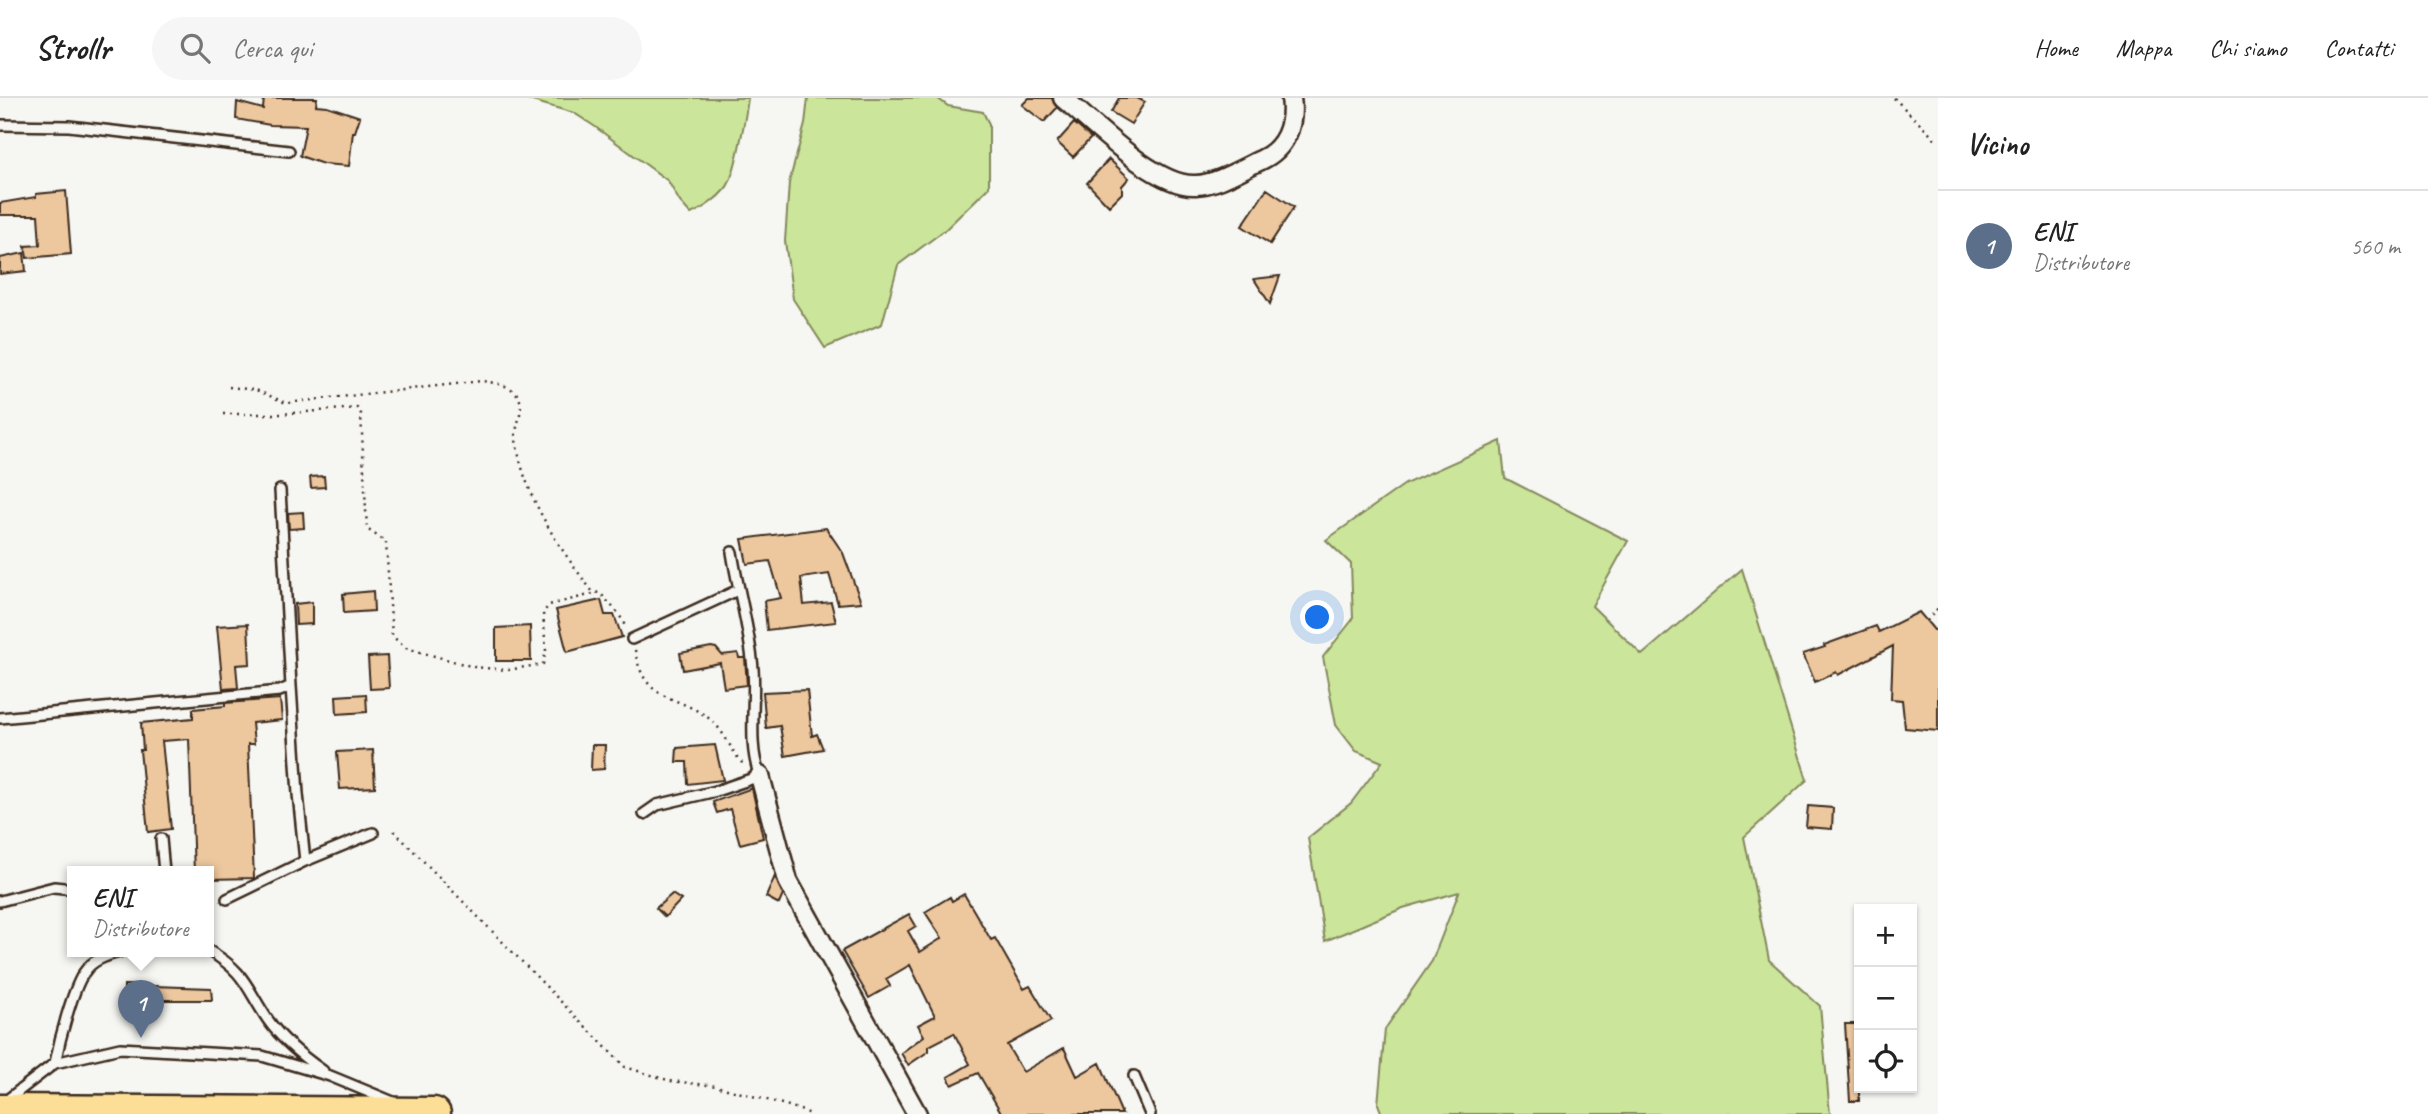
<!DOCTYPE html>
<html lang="it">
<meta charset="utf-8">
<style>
:root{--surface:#fff;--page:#f6f6f6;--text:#222;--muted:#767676;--line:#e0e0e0;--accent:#d93025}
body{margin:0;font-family:Caveat,sans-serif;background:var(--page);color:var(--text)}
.controls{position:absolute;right:21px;bottom:21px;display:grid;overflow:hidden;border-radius:0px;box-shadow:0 2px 5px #0004}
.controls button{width:63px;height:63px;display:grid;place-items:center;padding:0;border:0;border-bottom:2px solid var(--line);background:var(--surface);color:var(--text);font:35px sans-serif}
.you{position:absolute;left:1318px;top:520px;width:24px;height:24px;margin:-18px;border:5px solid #fff;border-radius:50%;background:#1a73e8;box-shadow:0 0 0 10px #1a73e833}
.badge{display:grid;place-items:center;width:46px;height:46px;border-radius:50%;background:var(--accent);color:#fff;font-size:23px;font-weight:700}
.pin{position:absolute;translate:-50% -58px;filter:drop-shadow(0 2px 4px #0008)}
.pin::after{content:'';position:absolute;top:37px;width:24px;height:21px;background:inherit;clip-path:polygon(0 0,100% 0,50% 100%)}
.popup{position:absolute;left:67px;top:768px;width:147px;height:91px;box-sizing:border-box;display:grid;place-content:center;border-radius:0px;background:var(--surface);filter:drop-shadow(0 2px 5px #0005);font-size:23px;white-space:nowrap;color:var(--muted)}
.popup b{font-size:26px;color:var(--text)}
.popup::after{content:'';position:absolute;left:50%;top:100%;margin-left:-14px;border:14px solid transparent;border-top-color:var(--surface)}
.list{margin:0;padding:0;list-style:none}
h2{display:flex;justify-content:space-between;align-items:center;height:91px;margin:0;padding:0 28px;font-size:30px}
h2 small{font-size:23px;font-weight:400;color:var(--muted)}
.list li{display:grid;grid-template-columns:46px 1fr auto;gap:21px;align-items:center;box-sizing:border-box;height:112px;padding:0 28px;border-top:2px solid var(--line)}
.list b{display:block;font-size:26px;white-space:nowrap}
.list p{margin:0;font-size:23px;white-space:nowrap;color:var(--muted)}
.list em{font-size:23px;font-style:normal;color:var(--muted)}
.icon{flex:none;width:38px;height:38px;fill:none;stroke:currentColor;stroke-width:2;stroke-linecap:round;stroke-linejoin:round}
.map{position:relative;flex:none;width:1938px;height:1016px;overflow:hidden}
header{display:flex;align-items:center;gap:42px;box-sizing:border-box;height:98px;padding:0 35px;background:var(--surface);border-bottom:2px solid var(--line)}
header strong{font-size:33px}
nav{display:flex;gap:38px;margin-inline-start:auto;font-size:24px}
.search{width:490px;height:63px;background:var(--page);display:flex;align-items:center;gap:18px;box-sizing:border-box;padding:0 24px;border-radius:38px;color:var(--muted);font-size:26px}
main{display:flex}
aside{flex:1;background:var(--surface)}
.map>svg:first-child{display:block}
.green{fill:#cbe59b;stroke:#83885c;stroke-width:2}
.building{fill:#edc79e;stroke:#3b2a1e;stroke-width:2}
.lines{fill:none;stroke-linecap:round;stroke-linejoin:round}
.lane-casing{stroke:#3b2a1e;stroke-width:14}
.street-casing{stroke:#3b2a1e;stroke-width:23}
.highway-casing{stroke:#3b2a1e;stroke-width:37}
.path{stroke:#3b2a1e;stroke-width:2.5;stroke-dasharray:2 5;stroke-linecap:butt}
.lane{stroke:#f6f6f2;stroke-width:9}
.street{stroke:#f6f6f2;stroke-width:18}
.highway{stroke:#fdde96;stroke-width:32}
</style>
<header>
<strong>Strollr</strong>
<div class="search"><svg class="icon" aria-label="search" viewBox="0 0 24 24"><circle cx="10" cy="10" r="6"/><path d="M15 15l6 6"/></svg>Cerca qui</div>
<nav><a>Home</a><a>Mappa</a><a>Chi siamo</a><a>Contatti</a></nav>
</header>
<main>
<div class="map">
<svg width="1938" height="1016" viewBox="0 0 1938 1016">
<rect width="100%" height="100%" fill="#f6f6f2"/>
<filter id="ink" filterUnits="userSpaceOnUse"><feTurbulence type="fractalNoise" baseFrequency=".0143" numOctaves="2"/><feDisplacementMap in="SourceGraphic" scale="14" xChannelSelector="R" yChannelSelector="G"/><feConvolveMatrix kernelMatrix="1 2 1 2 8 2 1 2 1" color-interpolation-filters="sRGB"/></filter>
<g filter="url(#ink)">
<path class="green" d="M522 0H748C746 16 735 80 726 90 717 101 703 111 691 116L680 104 668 83 594 28 574 15Z
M808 0H937L948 8 983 14 989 26V89L946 131 898 167 882 226 825 250 793 201 785 143 789 85 805 26Z
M1501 343 1505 380 1628 443 1592 508 1642 557 1742 471 1807 682 1744 739 1769 862 1820 908 1830 1016H1382L1378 1006 1385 931 1432 863 1459 794 1403 810 1325 843 1308 740 1351 705 1382 664 1356 653 1336 627 1323 559 1353 521 1351 466 1326 442 1405 386Z"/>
<path class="building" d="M264 0H317L316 7 327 8 360 19 355 34H353L349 68 323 66 300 58 306 28 270 27 236 21 237 4 263 11Z
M1029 0H1052L1057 10 1044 24 1022 7Z
M1119 0H1137L1145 4 1131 26 1111 14Z
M1074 25 1091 40 1073 59 1057 44Z
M1109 61 1129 80 1122 88V95L1109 108 1087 85Z
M1267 91 1294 109 1270 146 1242 128Z
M66 93 71 156 27 160 25 148 40 147 38 117H0V105L36 99V96Z
M24 155 26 173 0 176V160Z
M1280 178 1270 206 1254 181Z
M324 378 325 389 311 390 310 379Z
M303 414 304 430 289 431 288 415Z
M826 430 843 455 861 504 838 506 829 476 801 480 804 507 831 504 836 524 767 532 764 503 781 500 770 463 747 466 742 441Z
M373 493 374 513 344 515 343 496Z
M601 502 605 517H614L622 539 567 554 556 512Z
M312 504V526L296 527 295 506Z
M1919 514 1934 532H1938V633L1905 630 1902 602 1891 601 1893 548 1838 577 1836 574 1815 584 1803 556 1825 549 1824 547 1876 528 1879 534Z
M248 526 250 566 236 567 238 590 223 591 217 528Z
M530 528 531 563H496V530Z
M711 549 716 550 722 557 738 555 739 560H745L747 587 724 590 720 565 683 572 680 555Z
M387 558 389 590 370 591 368 559Z
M807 592 812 638 817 636 823 651 785 658 780 628 766 630 763 594Z
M366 596 367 614 337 616 336 598Z
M280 601 282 622 252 625 254 646H248L254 780 209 781V774H194L189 641 162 643 171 731 148 734 140 652H143L141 625 193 620V611L225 608V605Z
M592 647H605L604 671 591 672Z
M715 647 723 682 688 686 687 664H676L677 650Z
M373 652 375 689 340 691 337 654Z
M752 690 763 740 740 746 730 711 717 715 713 704Z
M1808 708 1833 710 1832 731 1806 729Z
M775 778 783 797 779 806 766 799Z
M672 796 681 802 665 819 656 810Z
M964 796 991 842 995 840 1024 891 1030 888 1051 923 1007 947 1023 974 1064 950 1077 978 1100 965 1122 1016H1002L978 975 952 987 948 979 970 966 954 935 929 948V953L908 967 901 955 924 938 918 927 935 918 910 867 886 881 890 888 869 900 842 853 909 816 916 828 908 833 920 854 942 840 925 814 950 799 952 803Z
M124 887 211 890 212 902H124Z
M1845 926H1859V1003H1850Z"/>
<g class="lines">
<defs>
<path id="lane" d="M0 27 69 28 289 53
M632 541 738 492
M291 588 298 696 305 763
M0 620 280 593 291 588 280 392
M644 716 657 707 716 693 760 678C747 646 756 606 753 571 750 532 738 493 732 454
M161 741 164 774
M227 801 305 763 373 735
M0 803 54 789 73 791
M209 853C246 874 246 890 268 922 282 942 303 959 323 973
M55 965C59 945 73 887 86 872 94 861 107 858 119 854
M1134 978 1150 1016
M3 1005 55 965 120 950 262 958 330 978 393 1004"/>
<path id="street" d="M1063 0C1093 25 1156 90 1196 87 1218 86 1241 71 1261 62 1285 51 1295 27 1291 0
M760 678 788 783 917 1016"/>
<path id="highway" d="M0 1013 434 1016"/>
</defs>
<use href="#lane" class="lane-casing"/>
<use href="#street" class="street-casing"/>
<use href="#highway" class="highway-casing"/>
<path class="path" d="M1894 0 1938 44
M229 289 256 292 286 305 482 283C495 285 514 287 519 300 525 312 514 329 516 342 524 399 559 450 593 494L600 495 619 516 626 530
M223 316H280L357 310 361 316 367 431 386 444 392 538 406 550 474 569 508 572 543 566 546 553 543 515 549 507 597 495
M1927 523 1938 510
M635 552C644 607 678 595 711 622 725 634 731 653 743 666
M394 733 625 969 671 983 716 988 789 1008 811 1016"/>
<use href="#lane" class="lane"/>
<use href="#street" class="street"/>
<use href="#highway" class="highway"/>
</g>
</g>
</svg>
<div class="controls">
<button>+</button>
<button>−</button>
<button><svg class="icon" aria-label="locate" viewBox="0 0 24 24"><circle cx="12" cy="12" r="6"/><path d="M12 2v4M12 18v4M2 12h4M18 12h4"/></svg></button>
</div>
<div class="you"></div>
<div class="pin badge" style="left:141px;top:940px;background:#5c6f8a">1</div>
<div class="popup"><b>ENI</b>Distributore</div>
</div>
<aside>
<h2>Vicino<small></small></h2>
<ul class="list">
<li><span class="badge" style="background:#5c6f8a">1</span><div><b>ENI</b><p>Distributore</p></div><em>560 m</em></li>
</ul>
</aside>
</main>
